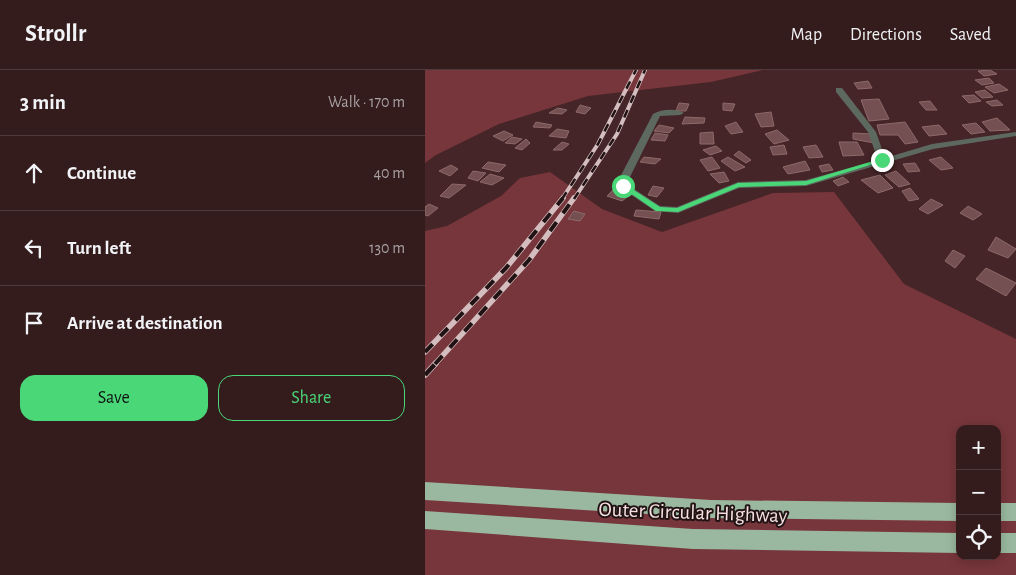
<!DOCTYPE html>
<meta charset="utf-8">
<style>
:root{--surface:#341c1d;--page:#3f292a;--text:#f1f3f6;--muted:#a9a1a4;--line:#4e3a3b;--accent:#49d778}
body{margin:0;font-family:"Alegreya Sans",sans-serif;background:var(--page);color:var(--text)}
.controls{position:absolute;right:15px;bottom:15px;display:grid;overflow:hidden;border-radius:10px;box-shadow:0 2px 12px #0003}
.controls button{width:45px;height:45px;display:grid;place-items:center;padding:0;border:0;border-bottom:1px solid var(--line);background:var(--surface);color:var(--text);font:25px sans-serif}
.stop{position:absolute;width:15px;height:15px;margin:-11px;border:4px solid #49d778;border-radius:50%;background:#fff}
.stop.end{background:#49d778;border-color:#fff;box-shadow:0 1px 5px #0008}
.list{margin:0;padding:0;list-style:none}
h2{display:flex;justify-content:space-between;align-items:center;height:65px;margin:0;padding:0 20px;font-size:21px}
h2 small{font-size:16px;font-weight:400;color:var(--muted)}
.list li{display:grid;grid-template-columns:32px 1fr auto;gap:15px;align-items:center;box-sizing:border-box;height:75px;padding:0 20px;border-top:1px solid var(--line)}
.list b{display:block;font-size:19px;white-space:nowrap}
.list em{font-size:16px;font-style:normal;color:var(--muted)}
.actions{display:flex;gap:10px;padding:15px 20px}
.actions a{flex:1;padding:11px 0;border:1px solid var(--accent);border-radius:15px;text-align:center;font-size:18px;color:var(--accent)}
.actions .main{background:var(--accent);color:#111}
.icon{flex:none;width:28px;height:28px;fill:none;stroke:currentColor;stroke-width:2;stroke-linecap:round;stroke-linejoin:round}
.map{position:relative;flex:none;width:591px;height:505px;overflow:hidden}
header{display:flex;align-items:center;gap:30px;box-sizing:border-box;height:70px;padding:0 25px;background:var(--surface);border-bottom:1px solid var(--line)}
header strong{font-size:24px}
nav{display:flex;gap:28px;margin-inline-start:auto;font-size:18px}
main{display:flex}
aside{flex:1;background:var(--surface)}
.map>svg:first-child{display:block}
.green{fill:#77363b;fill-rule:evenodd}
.building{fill:#745052;stroke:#8e696a}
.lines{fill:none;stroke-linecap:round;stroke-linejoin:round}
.street{fill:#5d695f;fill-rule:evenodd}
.highway{fill:#9ab89f;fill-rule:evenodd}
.rail-far2-casing{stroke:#d4bdbe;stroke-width:4}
.rail-far1-casing{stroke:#d4bdbe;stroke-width:5.5}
.rail-casing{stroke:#d4bdbe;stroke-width:6}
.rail-far2{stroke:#211314;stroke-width:2.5;stroke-dasharray:8;stroke-linecap:butt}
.rail-far1{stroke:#211314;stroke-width:4;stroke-dasharray:11;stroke-linecap:butt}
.rail{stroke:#211314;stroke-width:4.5;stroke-dasharray:14;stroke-linecap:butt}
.route{fill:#49d778}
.labels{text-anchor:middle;stroke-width:4;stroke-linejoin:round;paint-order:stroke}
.near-street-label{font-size:21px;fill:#f6e0e1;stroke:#211314}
</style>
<header>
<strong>Strollr</strong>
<nav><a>Map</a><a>Directions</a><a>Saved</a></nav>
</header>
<main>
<aside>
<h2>3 min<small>Walk · 170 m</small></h2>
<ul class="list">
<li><svg class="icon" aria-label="ahead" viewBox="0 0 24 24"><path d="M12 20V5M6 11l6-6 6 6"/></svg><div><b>Continue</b></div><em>40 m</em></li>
<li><svg class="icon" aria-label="left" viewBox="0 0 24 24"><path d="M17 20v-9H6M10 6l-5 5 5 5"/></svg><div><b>Turn left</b></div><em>130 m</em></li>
<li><svg class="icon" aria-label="arrive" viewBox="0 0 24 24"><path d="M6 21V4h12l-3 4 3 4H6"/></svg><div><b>Arrive at destination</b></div></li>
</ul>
<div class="actions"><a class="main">Save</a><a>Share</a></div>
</aside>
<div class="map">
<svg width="591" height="505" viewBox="0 0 591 505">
<rect width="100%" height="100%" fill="#452527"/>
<path class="green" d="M0 0H338L286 12 163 26 74 54 11 85 0 93Z
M125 102 177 139 237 162 348 123 409 122 479 214 591 269V505H0V161L22 156 76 126 95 108ZM535 359H572V486H535Z"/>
<path class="building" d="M565 0 572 4 559 6 553 1Z
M564 8 569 13 557 15 550 10Z
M443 11 447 18 433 19 429 13Z
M574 14 583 20 569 23 560 17Z
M560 20 568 27 557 28 550 22Z
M549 25 556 31 544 33 537 26Z
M454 29 464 49 444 51 436 30Z
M572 30 578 35 567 36 561 32Z
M505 31 512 40H501L494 32Z
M254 33 264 34 261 41H251Z
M298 33 310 34 307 41 298 40Z
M155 35 166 38 160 44 151 42Z
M133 38 142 40 137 44 124 43Z
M346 42 349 56 336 57 330 44Z
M260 47 280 48 279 53 257 54Z
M572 48 585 60 565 61 557 52Z
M111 52 127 55 125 58 108 57Z
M311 52 318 62 306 64 300 56Z
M480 52 493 72 480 74 473 65H455L452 55Z
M551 53 560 62 546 64 537 55Z
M234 55 249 58 244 63 229 61Z
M514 55 522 64 504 66 497 57Z
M132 59 144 61 141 68 124 66Z
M352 60 364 70 349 74 340 64Z
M79 61 88 65 78 71 68 66Z
M288 62 289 74H275V63Z
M230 63 243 65 240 71 226 70Z
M428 63 446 64 449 73 428 69Z
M87 67 97 69 90 74 80 73Z
M101 69 105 73 97 80 90 78Z
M137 72 144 74 137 80H128Z
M414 72H432L439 85 418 86Z
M359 75 362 84 348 85 345 77Z
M391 75 398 87 384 88 378 77Z
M291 76 297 81 285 85 278 80Z
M314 81 326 90 321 93 309 85Z
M219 87 236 89 230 94 215 92Z
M287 87 295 98 283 101 275 90Z
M303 87 320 97 310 101 296 91Z
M516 87 528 98 516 100 504 90Z
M380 91 385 100 363 104 358 97Z
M63 92 81 95 74 102 57 98Z
M490 93 495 101 483 102 478 94Z
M404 94 408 100 397 102 394 96Z
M26 95 33 99 25 106 14 101Z
M48 101 61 103 53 111 43 108Z
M471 101 485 114 474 117 460 105Z
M299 102 304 111 294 113 285 104Z
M65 104 79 108 67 115 55 112Z
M455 105 468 118 453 123 436 110Z
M418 107 424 112 413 116 408 111Z
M27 114 41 115 24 128 15 126Z
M228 116 239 118 232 127 223 125Z
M191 117 206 124 197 131 182 126Z
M485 118 494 129 484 131 477 121Z
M506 129 518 135 503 144 494 139Z
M4 134 13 138 3 146 0 145V137Z
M543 136 557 144 548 150 535 143Z
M211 140 236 142 234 149 209 146Z
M149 141 160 144 155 151 143 149Z
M571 167 591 179 583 188 563 180Z
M528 180 540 186 530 198 520 191Z
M561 198 591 213 581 226 551 209Z"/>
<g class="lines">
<path class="street" d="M411 18H417L451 62 460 88 507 74 591 62V66L508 79 381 116 314 118 253 143 230 141 193 116V111L228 44C236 39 251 38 259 43L255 45 235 46 203 111V115L235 136 252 137 313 112 381 110 453 90 443 62 411 22Z"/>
<path class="highway" d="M0 412 286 430 535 433V451L286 448 0 430Z
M572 433H591V451H572Z
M0 441 268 459 535 463V483L268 479 0 459Z
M572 463H591V483H572Z"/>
<defs>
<path id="rail-far2" d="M137 129 173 74 211 0
M149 129 192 64 220 0"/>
<path id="rail-far1" d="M0 282 81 198 138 128
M10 294 104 190 149 128"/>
<path id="rail" d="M0 305 11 293"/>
</defs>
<use href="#rail-far2" class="rail-far2-casing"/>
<use href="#rail-far1" class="rail-far1-casing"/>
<use href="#rail" class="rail-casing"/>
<use href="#rail-far2" class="rail-far2"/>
<use href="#rail-far1" class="rail-far1"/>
<use href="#rail" class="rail"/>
</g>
<path class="route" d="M455 89 461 90 381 115 314 117 253 142 231 141 195 116 201 115 235 137 252 138 313 113 381 111Z"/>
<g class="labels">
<g class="near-street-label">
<text transform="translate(268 442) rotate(2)" y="7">Outer Circular Highway</text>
</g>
</g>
</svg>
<div class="controls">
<button>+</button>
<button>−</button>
<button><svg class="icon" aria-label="locate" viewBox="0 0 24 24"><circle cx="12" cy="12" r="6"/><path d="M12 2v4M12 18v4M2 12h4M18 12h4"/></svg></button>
</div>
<div class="stop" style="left:198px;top:116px"></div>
<div class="stop end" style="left:457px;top:90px"></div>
</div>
</main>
